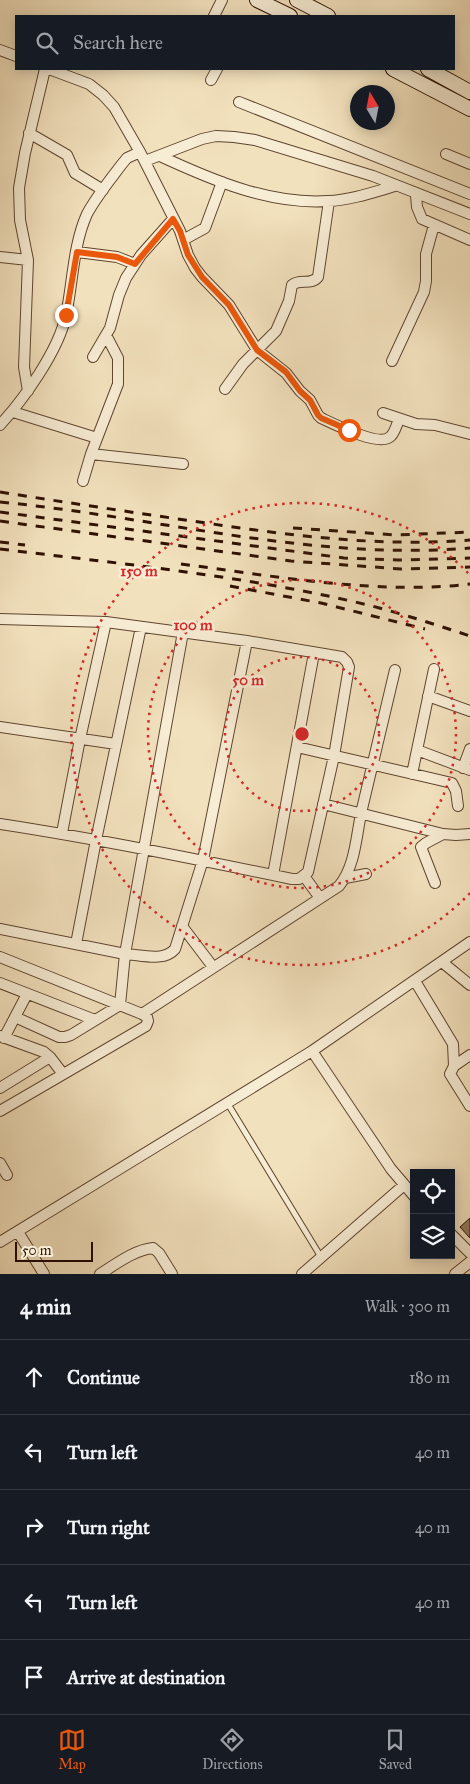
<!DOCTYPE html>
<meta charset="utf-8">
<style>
:root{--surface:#171b24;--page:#242831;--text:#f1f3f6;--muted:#9ea1a6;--line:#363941;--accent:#ea580c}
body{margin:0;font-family:"IM FELL Great Primer",serif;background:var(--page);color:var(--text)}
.controls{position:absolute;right:15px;bottom:15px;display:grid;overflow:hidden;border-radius:0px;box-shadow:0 2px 12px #0003}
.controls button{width:45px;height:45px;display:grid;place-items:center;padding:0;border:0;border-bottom:1px solid var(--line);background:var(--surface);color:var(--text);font:25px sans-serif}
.compass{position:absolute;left:350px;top:85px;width:45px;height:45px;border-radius:50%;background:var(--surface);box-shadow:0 2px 12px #0003;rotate:350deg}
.scale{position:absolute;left:15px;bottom:12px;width:78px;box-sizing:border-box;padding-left:5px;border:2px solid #2e1100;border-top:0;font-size:14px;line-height:18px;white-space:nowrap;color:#2e1100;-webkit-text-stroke:4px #f7ecd4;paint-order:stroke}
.stop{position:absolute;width:15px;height:15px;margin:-11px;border:4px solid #ea580c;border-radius:50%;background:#fff}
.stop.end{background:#ea580c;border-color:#fff;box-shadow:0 1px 5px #0008}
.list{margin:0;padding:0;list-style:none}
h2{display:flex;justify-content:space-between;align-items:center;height:65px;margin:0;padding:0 20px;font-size:21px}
h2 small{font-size:16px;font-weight:400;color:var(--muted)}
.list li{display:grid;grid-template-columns:32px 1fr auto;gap:15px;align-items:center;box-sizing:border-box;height:75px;padding:0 20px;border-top:1px solid var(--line)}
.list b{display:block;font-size:19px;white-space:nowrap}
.list em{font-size:16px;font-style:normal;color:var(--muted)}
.icon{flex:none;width:28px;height:28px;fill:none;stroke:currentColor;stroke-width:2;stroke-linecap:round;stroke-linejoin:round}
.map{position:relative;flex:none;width:470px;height:1274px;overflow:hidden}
.search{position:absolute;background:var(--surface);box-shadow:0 2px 12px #0003;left:15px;right:15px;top:15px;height:55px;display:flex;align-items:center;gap:12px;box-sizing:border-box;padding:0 18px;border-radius:0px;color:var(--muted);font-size:19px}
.sheet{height:440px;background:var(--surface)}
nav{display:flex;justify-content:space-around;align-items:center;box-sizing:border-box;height:70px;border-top:1px solid var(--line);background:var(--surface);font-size:14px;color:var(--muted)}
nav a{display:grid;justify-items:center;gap:2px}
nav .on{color:var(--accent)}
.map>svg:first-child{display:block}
.building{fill:#947d62;stroke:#2e1100}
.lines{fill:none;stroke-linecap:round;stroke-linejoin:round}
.service-casing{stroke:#5f452f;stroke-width:7}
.minor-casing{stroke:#5f452f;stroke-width:12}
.secondary-casing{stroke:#2e1100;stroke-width:16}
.service{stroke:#f7ecd4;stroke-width:5}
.minor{stroke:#f7ecd4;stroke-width:10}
.secondary{stroke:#f7ecd4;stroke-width:14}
.rail{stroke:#2e1100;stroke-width:3;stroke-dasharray:9 9;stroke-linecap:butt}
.route{stroke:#ea580c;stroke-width:6}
.ring{fill:none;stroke:#d62828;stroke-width:2.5;stroke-dasharray:2.5 5}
.centre{fill:#d62828;stroke:#f7ecd4;stroke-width:2.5}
.ring-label{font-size:15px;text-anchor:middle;font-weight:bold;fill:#d62828;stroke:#f7ecd4;stroke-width:5;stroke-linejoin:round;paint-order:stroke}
</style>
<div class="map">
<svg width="470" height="1274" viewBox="0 0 470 1274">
<rect width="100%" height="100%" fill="#f2e1bd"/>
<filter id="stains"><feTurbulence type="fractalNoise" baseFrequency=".004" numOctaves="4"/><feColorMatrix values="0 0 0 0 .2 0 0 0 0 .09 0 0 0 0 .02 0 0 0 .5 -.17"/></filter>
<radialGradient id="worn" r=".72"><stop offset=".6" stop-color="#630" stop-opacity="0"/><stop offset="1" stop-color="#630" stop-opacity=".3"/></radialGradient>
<path class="building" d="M470 1218V1238L460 1227Z"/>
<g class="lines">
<defs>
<path id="service" d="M228 1104 321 1257"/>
<path id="minor" d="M214 16 222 0
M0 50 16 56
M49 69 89 84 103 95 114 107 140 152 180 231 188 255 195 268 202 277 229 305 257 350 286 373 300 391 310 400 318 415 321 418C334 424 381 448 391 436 395 432 397 424 399 419
M211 80 217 69
M239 102 470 194
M29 133 67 155 75 173 103 190
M446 154 470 164
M160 156C212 180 270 205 328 201 351 200 374 192 395 186
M145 161 202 139 216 136 234 137 255 140 373 176 470 214
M416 195 417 207 422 219 470 240
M183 240 205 228 222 182
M77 252 117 257 135 264
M0 257 28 260
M93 357 110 328 119 295 126 278 141 255 173 219
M392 361 424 292 426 281V254L434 225
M225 389 243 364 276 331 289 301 292 285C300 278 311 286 318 277L329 201
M28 391 24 367 28 260 20 220 19 188 25 153 45 69
M13 412 97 438
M383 413 416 424 435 425 470 434
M0 425C24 399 59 350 66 315 73 282 73 245 87 214 96 197 110 180 122 164L127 158 140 152
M91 454 183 464
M83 481 91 454 118 384V358L106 335
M0 619 106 622 247 641 342 657 347 662 349 667 334 756 308 872 299 879H292C195 859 98 839 0 824
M428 696 470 711
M0 727 116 744
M297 747 452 783 456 791 458 806
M417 750 470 770
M463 768 470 749
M412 774 434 669
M323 804 443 834 456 835 470 834
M62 833 80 739 106 622
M273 875 314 653
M304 876 320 898
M345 878 366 874
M435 883 421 847 426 843 443 834
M182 926 213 967
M0 929 125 954 183 632
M76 944 96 840 141 627
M0 957 142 1014 147 1017 148 1021 146 1026 0 1111
M442 962 470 985
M415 981 453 1044 454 1066
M0 983 95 1020
M142 1014 339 886C356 865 356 835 362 809 373 763 384 717 395 670
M15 1017 59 1037H65L71 1035 120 1005 125 954C142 955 164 962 175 949L203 860 247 641
M0 1036 44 1052 50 1057 63 1074
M4 1038 27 994
M312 1051 391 1169 414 1196
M470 1055 454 1066 450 1074 470 1106
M0 1088 50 1057
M0 1163 7 1175
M18 1232 44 1274
M451 1234 470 1253
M0 1242 312 1051 470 942
M100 1274C116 1264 134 1250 153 1248L159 1253 172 1274
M302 1274 404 1185
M455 1274 470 1262"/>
<path id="secondary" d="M257 0 290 16
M297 0 328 16
M393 69 470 109
M428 69 470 92"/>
</defs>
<use href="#service" class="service-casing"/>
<use href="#minor" class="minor-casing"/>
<use href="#secondary" class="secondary-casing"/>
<use href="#service" class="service"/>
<use href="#minor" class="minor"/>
<use href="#secondary" class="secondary"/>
<path class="rail" d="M0 492C69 503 137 513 206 523 294 536 381 547 470 540
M0 502C157 517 311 561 470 548
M0 512 344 558 398 560 470 558
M0 521 291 561 401 569 470 567
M293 528 397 535 470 532
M0 542 25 545
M0 549C123 564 247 576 368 605 403 614 437 625 470 636
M181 564C274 576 377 595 470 584
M230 586 321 603 425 629"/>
</g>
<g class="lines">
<path class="route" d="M66 315 77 252 117 257 135 264 173 219 180 231 188 255 202 277 229 305 257 350 286 372 300 391 310 400 318 415 321 418 349 430"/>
</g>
<g class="ring">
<circle cx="302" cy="734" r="77"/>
<circle cx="302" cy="734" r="154"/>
<path d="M470 893A231 231 0 1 1 470 575"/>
</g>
<circle cx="302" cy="734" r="8" class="centre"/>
<g class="ring-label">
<text x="139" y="576">150 m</text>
<text x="193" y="630">100 m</text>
<text x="248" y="685">50 m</text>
</g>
<rect width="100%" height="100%" filter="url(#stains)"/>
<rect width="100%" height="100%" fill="url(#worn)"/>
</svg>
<div class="controls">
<button><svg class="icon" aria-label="locate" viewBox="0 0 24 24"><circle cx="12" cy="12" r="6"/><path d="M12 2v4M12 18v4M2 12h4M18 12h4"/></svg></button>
<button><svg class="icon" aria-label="layers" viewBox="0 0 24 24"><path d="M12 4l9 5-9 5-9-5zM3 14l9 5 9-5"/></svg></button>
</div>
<svg class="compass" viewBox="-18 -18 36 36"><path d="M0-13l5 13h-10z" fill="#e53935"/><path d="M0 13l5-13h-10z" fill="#9ea1a6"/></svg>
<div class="scale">50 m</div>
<div class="stop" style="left:349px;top:430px"></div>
<div class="stop end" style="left:66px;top:315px"></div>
<div class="search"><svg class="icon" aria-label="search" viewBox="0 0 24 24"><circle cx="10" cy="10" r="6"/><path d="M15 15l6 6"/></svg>Search here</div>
</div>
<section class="sheet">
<h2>4 min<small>Walk · 300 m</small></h2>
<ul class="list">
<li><svg class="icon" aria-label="ahead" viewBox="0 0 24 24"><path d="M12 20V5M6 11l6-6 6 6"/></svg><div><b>Continue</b></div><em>180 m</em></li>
<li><svg class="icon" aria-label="left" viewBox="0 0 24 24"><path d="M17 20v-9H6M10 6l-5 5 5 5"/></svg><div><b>Turn left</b></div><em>40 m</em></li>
<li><svg class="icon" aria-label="right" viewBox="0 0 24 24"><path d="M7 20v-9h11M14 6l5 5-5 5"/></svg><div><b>Turn right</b></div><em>40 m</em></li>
<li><svg class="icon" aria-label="left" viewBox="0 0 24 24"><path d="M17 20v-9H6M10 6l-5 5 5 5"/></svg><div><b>Turn left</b></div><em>40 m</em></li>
<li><svg class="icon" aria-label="arrive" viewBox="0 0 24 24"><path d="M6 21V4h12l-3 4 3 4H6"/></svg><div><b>Arrive at destination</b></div></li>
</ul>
</section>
<nav>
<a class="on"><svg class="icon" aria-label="map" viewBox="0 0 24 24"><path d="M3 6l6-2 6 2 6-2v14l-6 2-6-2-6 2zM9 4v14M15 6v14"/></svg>Map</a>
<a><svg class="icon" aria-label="directions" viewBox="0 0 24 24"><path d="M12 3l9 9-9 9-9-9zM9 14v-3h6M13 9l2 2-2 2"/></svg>Directions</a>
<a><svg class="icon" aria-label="saved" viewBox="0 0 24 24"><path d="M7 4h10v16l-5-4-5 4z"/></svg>Saved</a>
</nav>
